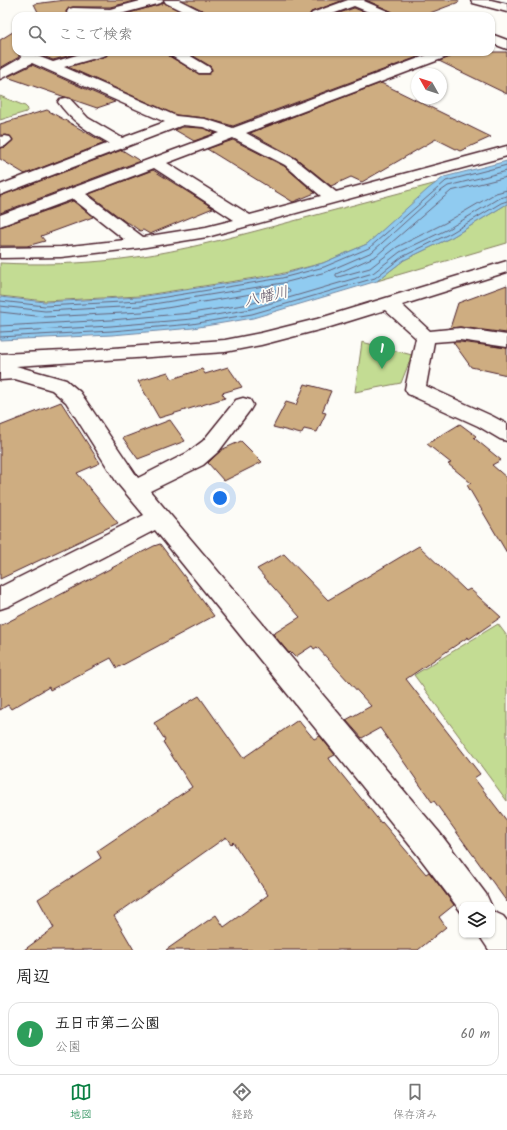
<!DOCTYPE html>
<html lang="ja">
<meta charset="utf-8">
<style>
:root{--surface:#fff;--page:#f2f2f2;--text:#222;--muted:#767676;--line:#e0e0e0;--accent:#0b8043}
body{margin:0;font-family:Kalam,"Klee One",sans-serif;background:var(--page);color:var(--text)}
.controls{position:absolute;right:12px;bottom:12px;display:grid;overflow:hidden;border-radius:8px;box-shadow:0 1px 3px #0004}
.controls button{width:36px;height:36px;display:grid;place-items:center;padding:0;border:0;border-bottom:1px solid var(--line);background:var(--surface);color:var(--text);font:20px sans-serif}
.compass{position:absolute;left:411px;top:68px;width:36px;height:36px;border-radius:50%;background:var(--surface);box-shadow:0 1px 3px #0004;rotate:309deg}
.you{position:absolute;left:220px;top:498px;width:14px;height:14px;margin:-10px;border:3px solid #fff;border-radius:50%;background:#1a73e8;box-shadow:0 0 0 6px #1a73e833}
.badge{display:grid;place-items:center;width:26px;height:26px;border-radius:50%;background:var(--accent);color:#fff;font-size:13px;font-weight:700}
.pin{position:absolute;translate:-50% -33px;filter:drop-shadow(0 1px 2px #0008)}
.pin::after{content:'';position:absolute;top:21px;width:14px;height:12px;background:inherit;clip-path:polygon(0 0,100% 0,50% 100%)}
.list{margin:0;padding:0;list-style:none}
h2{display:flex;justify-content:space-between;align-items:center;height:52px;margin:0;padding:0 16px;font-size:17px}
h2 small{font-size:13px;font-weight:400;color:var(--muted)}
.list li{display:grid;grid-template-columns:26px 1fr auto;gap:12px;align-items:center;box-sizing:border-box;height:64px;margin:0 8px 8px;padding:0 8px;border:1px solid var(--line);border-radius:12px}
.list b{display:block;font-size:15px;white-space:nowrap}
.list p{margin:0;font-size:13px;white-space:nowrap;color:var(--muted)}
.list em{font-size:13px;font-style:normal;color:var(--muted)}
.icon{flex:none;width:22px;height:22px;fill:none;stroke:currentColor;stroke-width:2;stroke-linecap:round;stroke-linejoin:round}
.map{position:relative;flex:none;width:507px;height:950px;overflow:hidden}
.search{position:absolute;background:var(--surface);box-shadow:0 1px 3px #0004;left:12px;right:12px;top:12px;height:44px;display:flex;align-items:center;gap:10px;box-sizing:border-box;padding:0 14px;border-radius:12px;color:var(--muted);font-size:15px}
.sheet{height:124px;background:var(--surface)}
nav{display:flex;justify-content:space-around;align-items:center;box-sizing:border-box;height:56px;border-top:1px solid var(--line);background:var(--surface);font-size:11px;color:var(--muted)}
nav a{display:grid;justify-items:center;gap:2px}
nav .on{color:var(--accent)}
.map>svg:first-child{display:block}
.green{fill:#c3dc93;stroke:#867e5f}
.water{fill:#90cbf0;stroke:#7486a1}
.lines{fill:none;stroke-linecap:round;stroke-linejoin:round}
.shore{stroke:#66647a;stroke-width:1}
.stream{fill:#7486a1;fill-rule:evenodd}
.building{fill:#cead81;stroke:#4a1f2b}
.minor-casing{stroke:#4a1f2b;stroke-width:3}
.minor{fill:#fdfcf7;fill-rule:evenodd}
.labels{text-anchor:middle;stroke-width:3.5;stroke-linejoin:round;paint-order:stroke}
.water-label{font-size:15px;font-style:italic;fill:#5f5366;stroke:#fdfcf7}
</style>
<div class="map">
<svg width="507" height="950" viewBox="0 0 507 950">
<rect width="100%" height="100%" fill="#fdfcf7"/>
<filter id="ink" filterUnits="userSpaceOnUse"><feTurbulence type="fractalNoise" baseFrequency=".025" numOctaves="2"/><feDisplacementMap in="SourceGraphic" scale="8" xChannelSelector="R" yChannelSelector="G"/><feConvolveMatrix kernelMatrix="1 2 1 2 8 2 1 2 1" color-interpolation-filters="sRGB"/></filter>
<g filter="url(#ink)">
<path class="green" d="M0 96 25 106 28 109 26 112 0 120Z
M437 183 367 244 323 263 280 274 140 296 45 301 0 296V263C40 265 81 264 121 259 166 254 209 243 252 232 314 216 375 199 437 183Z
M507 204V243L377 281 404 260 452 237Z
M362 342 412 355 401 383 355 392Z
M498 624 507 636V801L414 675Z"/>
<path class="water" d="M507 161V204L452 237 404 260 377 281 253 318 193 328 112 335 0 340V297L45 302 140 297 281 275 323 263 367 244 428 189 444 177Z"/>
<g class="lines">
<path class="shore" d="M507 177 451 191 376 256 336 274V276L338 277 370 268 397 247 445 223 496 193 507 190
M0 301 45 306 141 301 282 278 324 267 369 248 446 181 507 165
M0 306 45 311 141 306 283 283 326 272 372 252 434 196 448 186 507 171
M0 312 45 317 142 312 288 288 290 290 289 292 250 304 191 313 111 320 0 326
M0 332 111 326 192 319 251 309 373 273 400 252 448 229 499 198 507 196
M0 337 112 331 192 324 252 314 375 278 402 257 451 233 501 203 507 201"/>
<path class="stream" d="M495 0 507 2V4L495 1Z"/>
</g>
<path class="building" d="M65 0H138L110 7H73L69 8 66 11 68 16H40L34 4Z
M182 0H344L311 12 309 16H208L206 12Z
M366 0H458L459 2 422 16H395L393 12Z
M164 2 189 16H119L161 4Z
M354 8 374 16H331Z
M16 30V52H19V57L0 68V40Z
M34 52H82L53 60Z
M108 52H168L169 56 199 74H209L212 69 210 66 187 52H431L233 126 205 118 176 115 68 67 106 56Z
M454 52H507V94L439 61 453 56Z
M32 65 115 102 97 108 7 77Z
M381 83 491 137 460 151 436 139 362 182 351 177 331 186 296 158 250 133Z
M47 110 105 143 25 174 0 159V148L6 147 13 140 10 136 0 135V124Z
M183 127 203 128 216 133 194 141 175 130Z
M233 140 284 166 315 193 293 202 207 149Z
M122 150 140 161 0 213V196Z
M153 170 210 206 213 208 150 234 143 230 140 231 129 223H127L89 194Z
M73 201 93 217 41 236 45 241 27 246H0V227Z
M507 285V333L460 327 450 328 458 303Z
M453 342H460L507 348V375L471 367Z
M228 367 242 387 222 393 225 398 159 418 138 381 168 372 172 379 202 369 205 374Z
M305 384 331 391 322 412 326 413 317 432 304 429 301 434 273 427 286 402 296 405Z
M61 402 100 463 77 473 118 523 0 579V426Z
M170 420 185 441 138 459 123 438Z
M460 424 476 436 474 438 501 460 492 465 507 478V553L467 485 471 483 448 464 451 463 427 444Z
M241 441 262 462 224 481 208 463 221 450Z
M160 544 214 616 117 668 111 658 50 690 49 687 11 709 8 705 0 710V626L154 546Z
M419 546 466 591 470 589 501 617 469 639 468 637 406 679 480 774 474 778 507 821V902L434 801 432 802 380 728 362 738 346 720 371 706 317 647 314 649 312 646 295 657 290 652 289 653 273 634 300 617 257 569 284 554 328 600Z
M199 696 243 758 298 720 314 739 320 736 335 755 329 758 330 760 381 823 382 822 426 874 429 872 454 905 439 917 446 927 418 950H166L216 915 224 927 268 895 233 842 231 844 226 837 114 916 134 950H24L54 928 38 899 101 858 97 851 192 787 163 742 165 740 154 723Z"/>
<g class="lines">
<defs>
<path id="minor" d="M144 0H163L161 3 113 16H73L69 15 67 12 69 9 73 8 110 9Z
M164 0H179L205 13 207 16H192L166 3Z
M348 0H365L364 1 392 13 394 16H378L354 6 327 16H310L312 13Z
M471 0H491L507 4V12L473 3Z
M491 34 507 40V49L491 43Z
M20 52H32V54L53 62 87 52H107L106 55 64 67 176 116 205 119 233 128 435 52H453L452 55 246 133 295 159 336 192 507 146V156L207 237 140 248 61 257 0 258V248L61 247 125 240 73 199 0 226V215L220 133 203 127 183 125 0 195V185L109 143C89 132 71 121 58 102L60 99 65 98 70 99 88 118 122 138 165 122 32 63 0 79V70L21 58ZM233 138 285 165 321 196 250 215 167 163ZM154 168 234 220 206 227 143 237 86 194Z
M169 52H184L209 67 211 70 209 73H199L170 55Z
M5 136 10 137 12 140 5 146 0 147V137Z
M507 261V272L402 305 430 331 460 328 507 335V347L460 340 434 342 426 386 492 416 507 424V441L500 439 478 426 408 394 405 389 416 338 385 310 330 327 261 345 225 352 16 366 66 380 80 392 138 478 187 453 203 441 236 400 243 398 250 400 253 405 250 410 219 451 203 465 150 491 439 832 486 894 491 905H462V913L417 854 155 530 9 606 0 609V587L144 515 118 484 66 402 52 390 15 379 0 380V366H9H0V354L86 350 225 340 261 333 317 319Z
M492 911 503 916 507 921V950H489L479 935H492Z"/>
</defs>
<use href="#minor" class="minor-casing"/>
<use href="#minor" class="minor"/>
</g>
</g>
<g class="labels">
<g class="water-label">
<text transform="translate(266 296) rotate(-13)" y="5">八幡川</text>
</g>
</g>
</svg>
<div class="controls">
<button><svg class="icon" aria-label="layers" viewBox="0 0 24 24"><path d="M12 4l9 5-9 5-9-5zM3 14l9 5 9-5"/></svg></button>
</div>
<svg class="compass" viewBox="-18 -18 36 36"><path d="M0-13l5 13h-10z" fill="#e53935"/><path d="M0 13l5-13h-10z" fill="#767676"/></svg>
<div class="you"></div>
<div class="pin badge" style="left:382px;top:369px;background:#2e9e5b">1</div>
<div class="search"><svg class="icon" aria-label="search" viewBox="0 0 24 24"><circle cx="10" cy="10" r="6"/><path d="M15 15l6 6"/></svg>ここで検索</div>
</div>
<section class="sheet">
<h2>周辺<small></small></h2>
<ul class="list">
<li><span class="badge" style="background:#2e9e5b">1</span><div><b>五日市第二公園</b><p>公園</p></div><em>60 m</em></li>
</ul>
</section>
<nav>
<a class="on"><svg class="icon" aria-label="map" viewBox="0 0 24 24"><path d="M3 6l6-2 6 2 6-2v14l-6 2-6-2-6 2zM9 4v14M15 6v14"/></svg>地図</a>
<a><svg class="icon" aria-label="directions" viewBox="0 0 24 24"><path d="M12 3l9 9-9 9-9-9zM9 14v-3h6M13 9l2 2-2 2"/></svg>経路</a>
<a><svg class="icon" aria-label="saved" viewBox="0 0 24 24"><path d="M7 4h10v16l-5-4-5 4z"/></svg>保存済み</a>
</nav>
